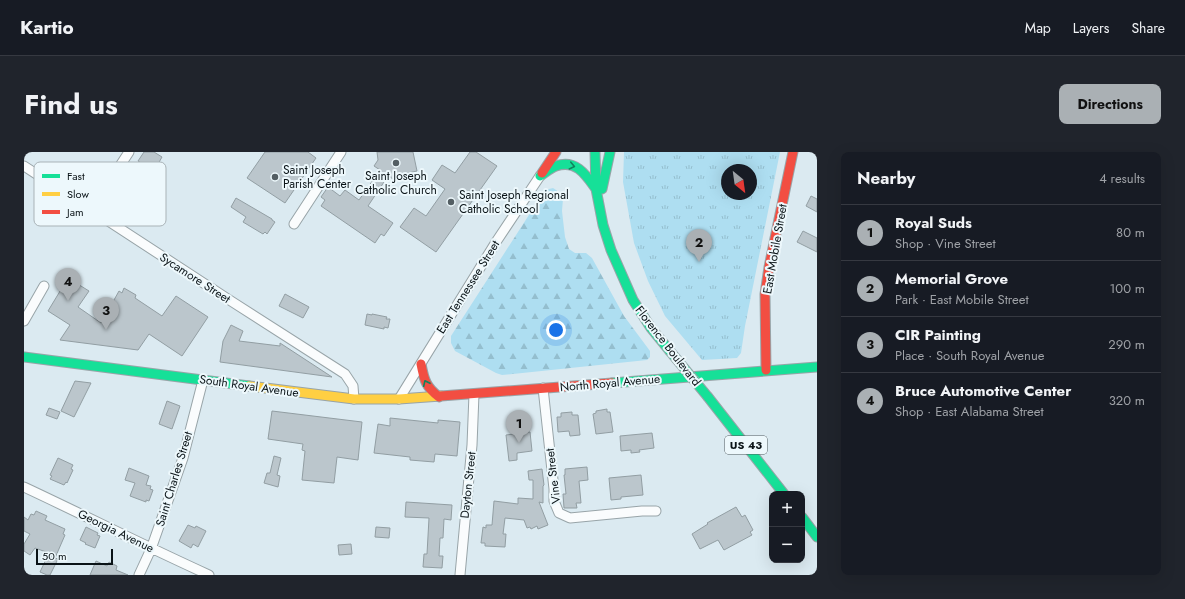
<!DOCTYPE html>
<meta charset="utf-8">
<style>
:root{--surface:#171b24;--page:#20242c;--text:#f1f3f6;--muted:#9ea1a6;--line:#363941;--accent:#aab0b4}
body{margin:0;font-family:Jost,sans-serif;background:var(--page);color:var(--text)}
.controls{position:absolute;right:12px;bottom:12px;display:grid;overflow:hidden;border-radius:8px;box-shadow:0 4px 16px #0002}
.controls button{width:36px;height:36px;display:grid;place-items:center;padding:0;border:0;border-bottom:1px solid var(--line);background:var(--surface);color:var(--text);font:20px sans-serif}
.compass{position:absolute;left:697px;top:12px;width:36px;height:36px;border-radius:50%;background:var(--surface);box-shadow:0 4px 16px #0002;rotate:151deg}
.scale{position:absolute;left:12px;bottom:10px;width:77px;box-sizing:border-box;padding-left:4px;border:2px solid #0a1317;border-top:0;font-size:11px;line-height:14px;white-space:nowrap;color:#0a1317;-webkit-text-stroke:3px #edf8fc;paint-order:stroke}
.you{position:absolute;left:532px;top:178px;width:14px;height:14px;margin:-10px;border:3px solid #fff;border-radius:50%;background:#1a73e8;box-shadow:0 0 0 6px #1a73e833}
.badge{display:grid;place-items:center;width:26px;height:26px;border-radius:50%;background:var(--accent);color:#111;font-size:13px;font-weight:700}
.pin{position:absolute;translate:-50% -33px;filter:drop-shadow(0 1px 2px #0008)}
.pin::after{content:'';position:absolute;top:21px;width:14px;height:12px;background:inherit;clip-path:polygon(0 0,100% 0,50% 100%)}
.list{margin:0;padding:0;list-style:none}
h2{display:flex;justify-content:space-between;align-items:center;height:52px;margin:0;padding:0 16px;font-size:17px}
h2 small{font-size:13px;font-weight:400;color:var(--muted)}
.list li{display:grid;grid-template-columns:26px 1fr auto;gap:12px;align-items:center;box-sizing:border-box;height:56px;padding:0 16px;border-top:1px solid var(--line)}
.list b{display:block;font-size:15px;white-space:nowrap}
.list p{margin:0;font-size:13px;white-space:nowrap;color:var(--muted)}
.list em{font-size:13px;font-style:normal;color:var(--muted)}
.map{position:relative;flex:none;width:793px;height:423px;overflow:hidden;border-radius:8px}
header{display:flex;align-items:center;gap:24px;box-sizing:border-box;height:56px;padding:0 20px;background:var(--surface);border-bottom:1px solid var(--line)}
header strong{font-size:19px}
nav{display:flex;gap:22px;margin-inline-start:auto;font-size:14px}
.intro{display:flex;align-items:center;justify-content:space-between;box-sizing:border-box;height:96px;padding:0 24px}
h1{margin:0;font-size:28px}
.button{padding:10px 18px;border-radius:8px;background:var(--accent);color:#111;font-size:14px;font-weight:700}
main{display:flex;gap:24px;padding:0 24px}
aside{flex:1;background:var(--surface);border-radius:8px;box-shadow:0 4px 16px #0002}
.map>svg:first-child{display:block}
.grass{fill:url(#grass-tufts);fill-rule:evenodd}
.forest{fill:url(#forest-firs)}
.building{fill:#bbc6cc;stroke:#929ea3}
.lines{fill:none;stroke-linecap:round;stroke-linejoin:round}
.street-casing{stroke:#98a4a8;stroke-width:11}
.fast-casing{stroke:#98a4a8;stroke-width:11}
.slow-casing{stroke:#98a4a8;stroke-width:11}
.jam-casing{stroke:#98a4a8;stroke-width:11}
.street{stroke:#fafcfd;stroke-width:9}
.fast{stroke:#16e098;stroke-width:9}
.slow{stroke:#ffcf43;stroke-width:9}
.jam{stroke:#f24e42;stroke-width:9}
.fast-bridge-casing{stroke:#98a4a8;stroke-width:11;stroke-linecap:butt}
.fast-bridge{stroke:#16e098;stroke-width:9}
.oneway{stroke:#11845e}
.poi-dot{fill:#535e63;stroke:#edf8fc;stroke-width:1.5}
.labels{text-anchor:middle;stroke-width:4;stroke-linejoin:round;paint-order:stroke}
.shield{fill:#edf8fc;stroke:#4e585c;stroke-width:1}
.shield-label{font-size:11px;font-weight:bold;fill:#0a1317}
.poi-label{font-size:12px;fill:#0a1317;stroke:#edf8fc;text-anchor:start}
.street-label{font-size:12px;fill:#0a1317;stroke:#edf8fc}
.key{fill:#edf8fc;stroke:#a9b3b7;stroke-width:1}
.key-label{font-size:11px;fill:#0a1317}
</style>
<header>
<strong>Kartio</strong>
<nav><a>Map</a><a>Layers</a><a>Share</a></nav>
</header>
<div class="intro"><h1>Find us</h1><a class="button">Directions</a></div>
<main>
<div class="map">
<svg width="793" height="423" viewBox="0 0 793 423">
<defs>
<pattern id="grass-tufts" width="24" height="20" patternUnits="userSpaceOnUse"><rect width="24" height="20" fill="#aedef1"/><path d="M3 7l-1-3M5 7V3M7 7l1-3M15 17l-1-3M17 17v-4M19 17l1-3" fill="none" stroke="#94bece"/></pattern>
<pattern id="forest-firs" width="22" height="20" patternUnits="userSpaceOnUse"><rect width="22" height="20" fill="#aedef1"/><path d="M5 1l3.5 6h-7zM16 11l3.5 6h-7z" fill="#94bece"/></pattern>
</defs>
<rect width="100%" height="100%" fill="#dbeaf1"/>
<path class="grass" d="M600 0H756L721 174 717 201 713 206 678 208 641 164 624 129 610 91 599 30ZM703 18H727V42H703Z"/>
<path class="forest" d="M529 36 535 40 539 47 538 59 541 85 545 97 551 101H562L568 106 600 164 626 199V205L623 208 478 223 472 221 431 199 427 191V184L521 38Z"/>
<path class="building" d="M120 0H130L138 5 130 19 114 9Z
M241 0H284L292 6 261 51 223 26Z
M353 0H389L393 19 375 23 371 28 364 24 344 54 369 71 360 84 357 82 351 91 297 54 301 48 297 45 304 35 316 44 321 38 335 48 356 18 350 14 354 8Z
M446 0H452L473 14 412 100 376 75 390 56 402 64 421 37 408 28 418 13 431 21Z
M787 44 793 47V60L782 54Z
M212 46 248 67V68L251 70 243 82 241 80 239 82 219 70 222 65 207 55Z
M779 79 793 86V100L773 90Z
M44 126 65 139 54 155 77 171 91 149 90 148 95 139 98 141 100 136 112 143 111 146 138 164 152 144 184 165 158 204 125 182 114 198 36 188 46 173 24 159Z
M261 142 285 155 279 166 255 154Z
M343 162 348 163V162L363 165 362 167H366L364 176 360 175V177L341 173Z
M207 173 219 179 215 189 256 194V191L308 225 196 210 199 189Z
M51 229 67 231 50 265 37 259Z
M143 249 156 254 148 277 135 272Z
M25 256 36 260 33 267 22 263Z
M583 257V260H586L589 280 572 282 569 262 572 261V259Z
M248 259 338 270 334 308 313 305 310 331 278 328 281 299 278 298 279 292 244 287Z
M548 260V263H554L556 283 546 284 545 279 534 280 533 265H537V261Z
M366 266 414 271V268L436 270 433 304 411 302 410 310 386 308V305L350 301 354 272 366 274Z
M506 280 508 299 493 301V308L485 309 482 283Z
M628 281 630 296 615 298 616 300 607 301V298L597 299 596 284Z
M250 304 257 306 253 323 256 324 254 335 240 331 243 321H246Z
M34 306 49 313 47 317 49 318 43 331 42 330 40 333 26 327 28 324 26 323Z
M563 315 564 328 555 329 557 351H552L553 356H540L539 342H542L540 323H541V317Z
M105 316 125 324 122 333 127 334 126 337 129 338 125 349 122 348V350L106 344 111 331 101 328Z
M518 317 520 333 519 334V351L515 350 524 373 514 377 513 374 507 377 506 375 503 376 500 368 481 366 479 382H482L481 395 461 394V391H457L459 375 462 376V373H468L470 349 494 352V346L509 347V328H505L504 319Z
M617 323 619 343 597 345V347L587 348 585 326Z
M382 350 428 353 427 368 420 367 419 386H416L415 404H419L418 416 399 415 400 402H403L405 366 381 365Z
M712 355 718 365 721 363 729 378 726 380 728 383 700 398 694 388 676 397 668 382 684 372 683 371Z
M12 359 23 364 21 368 41 377 39 382 41 383 31 406 34 407 26 423H23L16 420 25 401 11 396 6 403 0 399V392L6 382 0 379V365L4 368 7 362 10 363Z
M164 373 171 376 172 374 182 379 174 395 169 392 167 396 155 389Z
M62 375 74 381 73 383 76 384 71 396 61 392 62 391 56 388Z
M352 375 366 376 365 386 351 385Z
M327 392 328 402 315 403 314 393Z
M72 409 83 414 85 410 93 414 92 418 104 423H66Z"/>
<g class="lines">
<defs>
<path id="street" d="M0 14 207 149 321 222 329 234 330 247
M67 58 105 0
M270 72 317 0
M0 169 20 134
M519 236 530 337V349L535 361 546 366 618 359H632
M375 247 472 90 516 24
M0 335C62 364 123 395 185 423
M115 423 127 397 159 306 179 228
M436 423 448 293 450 242"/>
<path id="fast" d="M571 0 572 37 579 73 587 98 609 148 627 176 645 198
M516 24C521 21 526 16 532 14 552 7 562 23 572 37
M578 37 586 0
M0 205 225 234
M588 231 793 215
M684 245 760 342
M778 365 793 385"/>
<path id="slow" d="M225 234 330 247H375L417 244"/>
<path id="jam" d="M518 21 532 0
M397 212C400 228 402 235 415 245
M742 218 741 142 745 115 769 0
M417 244 588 231"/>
</defs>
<use href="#street" class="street-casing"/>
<use href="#fast" class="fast-casing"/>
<use href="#slow" class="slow-casing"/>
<use href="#jam" class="jam-casing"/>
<use href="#street" class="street"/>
<use href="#fast" class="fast"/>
<use href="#slow" class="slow"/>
<use href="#jam" class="jam"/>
<defs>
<path id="fast-bridge" d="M645 198 684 245"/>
</defs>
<use href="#fast-bridge" class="fast-bridge-casing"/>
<use href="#fast-bridge" class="fast-bridge"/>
</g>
<defs><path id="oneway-chevron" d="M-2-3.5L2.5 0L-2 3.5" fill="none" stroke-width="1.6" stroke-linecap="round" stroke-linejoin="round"/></defs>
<g class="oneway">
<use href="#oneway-chevron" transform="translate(548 14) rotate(13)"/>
<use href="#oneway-chevron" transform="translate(402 231) rotate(-115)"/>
</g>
<g class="poi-dot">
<circle cx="372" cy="11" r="4"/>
<circle cx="251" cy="25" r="4"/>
<circle cx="427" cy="50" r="4"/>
</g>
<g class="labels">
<rect class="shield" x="701" y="284" width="42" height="18" rx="3"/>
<g class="shield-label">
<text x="722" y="297">US 43</text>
</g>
<g class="poi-label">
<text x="259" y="22">Saint Joseph<tspan x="259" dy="14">Parish Center</tspan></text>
<text x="372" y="28" text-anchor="middle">Saint Joseph<tspan x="372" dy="14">Catholic Church</tspan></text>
<text x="435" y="47">Saint Joseph Regional<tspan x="435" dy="14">Catholic School</tspan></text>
</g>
<g class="street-label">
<text transform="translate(751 97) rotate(-80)" y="4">East Mobile Street</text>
<text transform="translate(171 126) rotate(33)" y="4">Sycamore Street</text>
<text transform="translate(444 135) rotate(-58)" y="4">East Tennessee Street</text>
<text transform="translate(644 194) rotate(52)" y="4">Florence Boulevard</text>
<text transform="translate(586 231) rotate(-5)" y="4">North Royal Avenue</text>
<text transform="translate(225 234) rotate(8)" y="4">South Royal Avenue</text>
<text transform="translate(529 324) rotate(-97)" y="4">Vine Street</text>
<text transform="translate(150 327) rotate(-73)" y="4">Saint Charles Street</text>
<text transform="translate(444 333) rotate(-84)" y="4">Dayton Street</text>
<text transform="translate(92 379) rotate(26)" y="4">Georgia Avenue</text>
</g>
</g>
<rect x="10" y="10" width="132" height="64" rx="6" class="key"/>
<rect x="18" y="22" width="18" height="4" fill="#16e098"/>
<rect x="18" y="40" width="18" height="4" fill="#ffcf43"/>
<rect x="18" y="58" width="18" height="4" fill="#f24e42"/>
<g class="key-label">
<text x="43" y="28">Fast</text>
<text x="43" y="46">Slow</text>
<text x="43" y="64">Jam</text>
</g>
</svg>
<div class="controls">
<button>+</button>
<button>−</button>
</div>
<svg class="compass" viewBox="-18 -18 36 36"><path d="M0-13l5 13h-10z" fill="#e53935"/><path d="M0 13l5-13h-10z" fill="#9ea1a6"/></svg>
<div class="scale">50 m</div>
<div class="you"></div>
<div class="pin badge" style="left:495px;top:291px">1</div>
<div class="pin badge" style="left:675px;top:110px">2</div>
<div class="pin badge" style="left:82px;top:178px">3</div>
<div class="pin badge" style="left:44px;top:149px">4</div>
</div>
<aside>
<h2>Nearby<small>4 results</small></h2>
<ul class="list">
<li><span class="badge">1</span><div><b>Royal Suds</b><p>Shop · Vine Street</p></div><em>80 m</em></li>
<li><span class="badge">2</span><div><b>Memorial Grove</b><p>Park · East Mobile Street</p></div><em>100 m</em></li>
<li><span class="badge">3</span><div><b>CIR Painting</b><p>Place · South Royal Avenue</p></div><em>290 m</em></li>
<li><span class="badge">4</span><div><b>Bruce Automotive Center</b><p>Shop · East Alabama Street</p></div><em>320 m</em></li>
</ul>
</aside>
</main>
